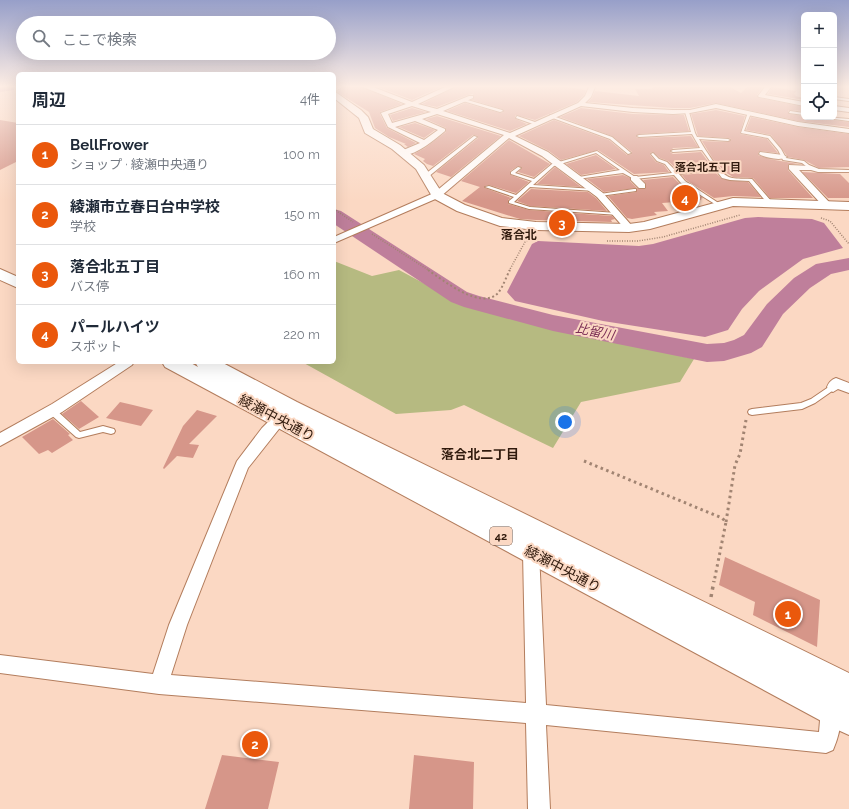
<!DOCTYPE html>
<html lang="ja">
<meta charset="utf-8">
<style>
:root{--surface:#fff;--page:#f2f2f3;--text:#1f2937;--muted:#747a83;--line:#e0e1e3;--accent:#ea580c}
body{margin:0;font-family:Raleway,"Noto Sans JP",sans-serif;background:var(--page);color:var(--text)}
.controls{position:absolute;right:12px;top:12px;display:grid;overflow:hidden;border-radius:6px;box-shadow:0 4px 16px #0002}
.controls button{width:36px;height:36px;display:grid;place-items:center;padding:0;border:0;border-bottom:1px solid var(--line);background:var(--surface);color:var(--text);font:20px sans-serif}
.you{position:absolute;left:565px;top:422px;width:14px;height:14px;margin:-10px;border:3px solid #fff;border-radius:50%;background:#1a73e8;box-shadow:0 0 0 6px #1a73e833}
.badge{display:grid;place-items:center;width:26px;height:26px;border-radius:50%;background:var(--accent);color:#fff;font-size:13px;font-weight:700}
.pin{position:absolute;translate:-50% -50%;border:2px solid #fff;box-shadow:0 1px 4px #0006}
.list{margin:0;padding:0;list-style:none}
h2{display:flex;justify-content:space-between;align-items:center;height:52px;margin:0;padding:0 16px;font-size:17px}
h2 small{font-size:13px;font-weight:400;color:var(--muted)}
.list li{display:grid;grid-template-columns:26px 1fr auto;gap:12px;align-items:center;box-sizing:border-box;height:60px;padding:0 16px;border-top:1px solid var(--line)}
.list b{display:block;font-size:15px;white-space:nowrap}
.list p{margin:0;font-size:13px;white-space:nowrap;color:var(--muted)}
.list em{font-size:13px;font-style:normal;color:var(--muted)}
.icon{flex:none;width:22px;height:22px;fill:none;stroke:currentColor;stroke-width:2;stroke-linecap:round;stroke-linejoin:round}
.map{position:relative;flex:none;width:849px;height:809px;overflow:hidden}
.search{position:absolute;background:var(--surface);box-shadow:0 4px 16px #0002;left:16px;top:16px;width:320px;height:44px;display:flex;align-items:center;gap:10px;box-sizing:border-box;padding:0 14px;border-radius:22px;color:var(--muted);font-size:15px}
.panel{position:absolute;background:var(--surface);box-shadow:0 4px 16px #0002;left:16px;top:72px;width:320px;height:292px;border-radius:6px}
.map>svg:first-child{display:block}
.green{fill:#b6ba81}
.water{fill:#bf7f9b}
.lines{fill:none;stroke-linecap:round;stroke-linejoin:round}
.river{fill:#bf7f9b;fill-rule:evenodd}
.building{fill:#d69689}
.lane-casing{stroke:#b37d5d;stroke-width:2}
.street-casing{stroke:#b37d5d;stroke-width:2}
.secondary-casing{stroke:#b37d5d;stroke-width:2}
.primary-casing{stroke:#b37d5d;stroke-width:2}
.path-far3{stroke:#a18472;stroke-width:1.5;stroke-dasharray:1 1.5;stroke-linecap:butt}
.path-far2{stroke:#a18472;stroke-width:2;stroke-dasharray:2 2.5;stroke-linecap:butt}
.path-far1{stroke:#a18472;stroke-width:3;stroke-dasharray:2.5 3.5;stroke-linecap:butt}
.path{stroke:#a18472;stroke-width:3.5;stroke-dasharray:3 4.5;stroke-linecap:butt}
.lane{fill:#fff;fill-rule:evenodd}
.street{fill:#fff;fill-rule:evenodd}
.secondary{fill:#fff;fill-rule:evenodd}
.primary{fill:#fff;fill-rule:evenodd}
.labels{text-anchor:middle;stroke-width:4;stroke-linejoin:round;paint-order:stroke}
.far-neighbourhood-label{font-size:11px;font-weight:bold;fill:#301a0d;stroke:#fbd8c3}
.shield{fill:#fbd8c3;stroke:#6d5344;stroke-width:1}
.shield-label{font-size:11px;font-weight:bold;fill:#301a0d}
.far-quarter-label{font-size:12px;font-weight:bold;fill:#301a0d;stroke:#fbd8c3}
.water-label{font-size:13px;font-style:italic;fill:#7c2e56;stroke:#fbd8c3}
.neighbourhood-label{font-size:13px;font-weight:bold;fill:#301a0d;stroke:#fbd8c3}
.near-street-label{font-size:14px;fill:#301a0d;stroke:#fbd8c3}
</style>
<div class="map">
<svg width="849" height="809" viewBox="0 0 849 809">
<rect width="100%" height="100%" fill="#fbd8c3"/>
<path class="green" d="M334 261 372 276 399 270 470 308 694 359 680 382 581 402 553 448 464 405 451 410 396 414 302 362H334Z"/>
<path class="water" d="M758 217 812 219 824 223 843 248 803 259 759 291 742 309 728 330 705 337 603 321 515 301 507 292 532 244 538 241 639 246 653 244 745 218Z"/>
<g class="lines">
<path class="river" d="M0 87H15L14 90 0 92Z
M334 209 341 211 467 292 479 296 553 315 707 344 724 343 734 340 744 335 767 304 794 278 816 264 849 258V270L831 274 810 288 783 314 762 347 751 353 724 361 707 362 553 331 464 307 451 302 334 224Z"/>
</g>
<path class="building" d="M343 87H362L402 104 380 112V114L387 128 416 143 408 147 404 144H406L389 137 375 128 369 112 337 92Z
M378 87H441L412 100Z
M455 87H566L586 90 584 95 577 102 535 120 516 115 515 117 516 119 527 124 510 131 447 111 465 103 500 113 504 112 502 109 472 100 474 98 473 94 468 95 437 107 422 104Z
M654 87H730L741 93 747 87H763L757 95 759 98 804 107V111L789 110 788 112 789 114 849 122V127L798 121 716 103 690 108H673L588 102 592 98 595 91 639 96 635 89H652V88Z
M772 87 796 91 794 94 796 95 795 96 804 98V100L768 94Z
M412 108 426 112 393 121 390 115Z
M581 108 633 114 684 115 689 131 639 134 636 137 639 138 691 136 698 147 673 148 670 152 673 154 701 152 712 167 678 170 668 161 660 158 653 152 650 153V155L656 162 664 165 669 172 634 174 598 150 561 160 549 151 519 136 554 120 609 140 627 155 632 154V152L612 136 560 117Z
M716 110 745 116 740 134 767 139 778 153 760 151 758 153V155L769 159 798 164H788V170L813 198H770L753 178 733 177 725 172 713 159 702 141 728 142 731 139 728 138 698 136 691 114Z
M437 116 501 136 451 177 436 172 478 138V136L473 135 433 166 427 164 423 161 425 159 414 154 425 148 446 132V128L426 119Z
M751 117 798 127 849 134V167L819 168 804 160 788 157 771 135 746 130Z
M0 120 18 123V161L0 170Z
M415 123 435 130 424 138 399 127Z
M509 140 550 164 534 177 518 172 522 168 518 166 510 171 511 175 529 182 516 193 489 185 485 186V188L511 198 508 200V204L529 210 612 216 615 219 611 220 612 222 536 220 520 219 462 201 480 187 461 181Z
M596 155 616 169 581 175 566 164Z
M555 167 581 187 537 184Z
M715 172 722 179 748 182 761 197 733 196 714 198 686 180 682 175Z
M802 172 840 174 849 183V198H828Z
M623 175 630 178V181L637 188 604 192 587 179Z
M673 177 680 184 703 198 700 199 702 200 662 203 668 211 654 212 657 215 632 219 627 218 608 196 636 192 637 188 646 189V184L643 180Z
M531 189 588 192 596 198 607 211 530 206 517 201Z
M81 401 99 417 79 429 62 414Z
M120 402 133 405 153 410 141 426 106 418Z
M197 410 217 416 189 444 199 445 193 458 177 456 164 469 163 468 183 426Z
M53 419 70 434 68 435 73 440 52 453 48 450 39 454 22 437Z
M725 557 820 600 817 647 753 615 755 602 719 585Z
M222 755 279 762 268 809H205Z
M414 755 474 762 473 809H409Z"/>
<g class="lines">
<defs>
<path id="lane" d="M834 97 849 99V101L834 99Z
M464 99 502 110 503 111 500 112 463 101Z
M687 111 689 112 695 133 697 137 728 139 730 140 728 141 699 139C704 148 719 172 727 176 733 180 744 178 752 179L772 202V204H768L749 181 730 180 722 178 716 170 679 174 685 181 720 204V206H718L681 183 674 175 634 179 623 173 577 179V178L579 177 620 170 596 153 554 166 533 185 594 189H596V191L530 187 514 202 530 207 617 213 619 214V215L529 209 509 203V201L514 197 485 187 489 186 516 195 532 181 511 174V172L518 167 521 168 515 173 534 179 552 164 597 151 635 177 672 173 665 164 657 161 651 154 653 153 659 159 667 162 677 172 715 168 702 150 673 152 671 151 673 150 700 148 692 134 639 137 637 136 639 135 691 132 685 112Z
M790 111 804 113V115L789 113Z
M748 112 751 113 744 131 770 136 781 149 786 158 804 161 809 165 819 169 849 170V172H818L811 170 802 163 783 160 778 150 768 138 741 133Z
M550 115 612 137 631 153 628 154 610 139 550 117Z
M517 116 535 122 536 123 533 124 516 118Z
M825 117 849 119V121L827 118Z
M474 136 477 137 428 177H424V175Z
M634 189H636V191L600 196 598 195 600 194Z
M833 384 836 387 835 389 815 403 802 409 752 415 749 414 748 412 749 410 752 409 801 403 811 399Z
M52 408 55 409 80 432 103 426 114 429 115 431 114 433 111 434 103 432 79 438 76 437 49 413 48 411 49 409Z"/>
<path id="street" d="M334 87H342L334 92Z
M363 87H373L412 102 445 87H454L418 104 437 109 469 96H473V98L443 111 510 133 578 103 585 96 589 87H595L591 97 585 103 633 108 673 110H690L716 104 798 122 849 129V133L798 126 716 108 690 113 673 114 633 112 581 106 515 136 548 152 603 193 632 226 634 228 632 230H626L597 197 542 156 509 138 440 197 334 243V237L434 193 504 135 437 114 422 119 445 129V131C435 139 415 157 401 155V151L420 143 388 127 381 113 406 104ZM412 106 431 112 392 123 388 114ZM415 121 438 130 424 140 395 127Z
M765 87H771L765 95 804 102V106L759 97 758 96Z
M834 106 849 108V112L834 110Z
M760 152 783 155 787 157C781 161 765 158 759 154Z
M789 165 811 166V170H799L830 203 831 205 830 207H824L789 169Z
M631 176H637L645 184V188H639L631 180Z
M119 362H134L132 365 62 412 0 446V433L52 404Z
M836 378 849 383V393L838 389 833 392 829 390 827 387C829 382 831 380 836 378Z
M279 415 284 416 286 420 248 468 187 625 171 675 526 703 523 552 525 546 531 544 537 546 539 552 546 705 819 732 821 709 824 702 831 699 838 702C844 717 839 736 833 750L826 753 546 725 550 809H528L526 723 159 694 0 673V655L153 674 169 625 237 461 262 428 274 416Z"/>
<path id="secondary" d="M334 91 361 110 368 117 373 129 400 145 424 165 442 193 465 205 502 218 536 222 629 224 644 222 733 198 849 202V210L733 206 650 229 629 232 536 230 500 226 457 211 433 198 416 169 392 149 365 133 359 118 334 98Z"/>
<path id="primary" d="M0 269 18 277V288L0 280Z
M162 362H189L198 367 195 362H221L297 402 849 673V735L838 730 165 367Z"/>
</defs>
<use href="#lane" class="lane-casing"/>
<use href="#street" class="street-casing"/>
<use href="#secondary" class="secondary-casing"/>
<use href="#primary" class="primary-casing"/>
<path class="path-far3" d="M334 209 353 222
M821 218 830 221 849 244
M372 234 430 271
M607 241H638L663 237 740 215
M509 271 525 242 534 238"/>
<path class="path-far2" d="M428 270C443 280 481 311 498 293 503 287 506 277 510 270"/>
<path class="path-far1" d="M584 461 722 518 726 522 714 582
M726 522 735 465 740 454 746 420"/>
<path class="path" d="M711 597 714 581"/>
<use href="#lane" class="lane"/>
<use href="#street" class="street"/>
<use href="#secondary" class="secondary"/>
<use href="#primary" class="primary"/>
</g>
<linearGradient id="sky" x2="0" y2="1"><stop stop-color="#979fc9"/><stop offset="0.43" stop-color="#fdede4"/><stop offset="1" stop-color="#fdede4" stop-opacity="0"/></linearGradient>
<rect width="849" height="201" fill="url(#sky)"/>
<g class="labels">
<g class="far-neighbourhood-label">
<text x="708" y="171">落合北五丁目</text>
</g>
<rect class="shield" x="490" y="527" width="22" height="18" rx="3"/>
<g class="shield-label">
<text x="501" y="540">42</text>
</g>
<g class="far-quarter-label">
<text x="519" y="239">落合北</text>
</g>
<g class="water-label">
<text transform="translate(595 331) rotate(11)" y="5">比留川</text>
</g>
<g class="neighbourhood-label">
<text x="480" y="459">落合北二丁目</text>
</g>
<g class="near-street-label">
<text transform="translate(277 418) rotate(28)" y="5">綾瀬中央通り</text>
<text transform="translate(563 569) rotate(28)" y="5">綾瀬中央通り</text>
</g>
</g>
</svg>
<div class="controls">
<button>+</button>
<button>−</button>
<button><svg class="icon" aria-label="locate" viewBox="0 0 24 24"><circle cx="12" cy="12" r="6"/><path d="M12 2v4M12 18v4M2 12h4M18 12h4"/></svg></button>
</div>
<div class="you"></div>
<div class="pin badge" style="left:788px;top:614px">1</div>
<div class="pin badge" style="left:255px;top:744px">2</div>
<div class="pin badge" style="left:562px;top:223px">3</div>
<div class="pin badge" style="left:685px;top:198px">4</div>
<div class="search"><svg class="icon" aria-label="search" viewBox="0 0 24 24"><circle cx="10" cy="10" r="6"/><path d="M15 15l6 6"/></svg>ここで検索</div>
<section class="panel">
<h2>周辺<small>4件</small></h2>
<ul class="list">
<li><span class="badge">1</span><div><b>BellFrower</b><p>ショップ · 綾瀬中央通り</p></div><em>100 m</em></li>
<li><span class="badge">2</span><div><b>綾瀬市立春日台中学校</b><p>学校</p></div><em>150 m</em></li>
<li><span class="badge">3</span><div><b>落合北五丁目</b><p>バス停</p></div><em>160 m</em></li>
<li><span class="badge">4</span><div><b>パールハイツ</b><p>スポット</p></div><em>220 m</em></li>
</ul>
</section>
</div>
